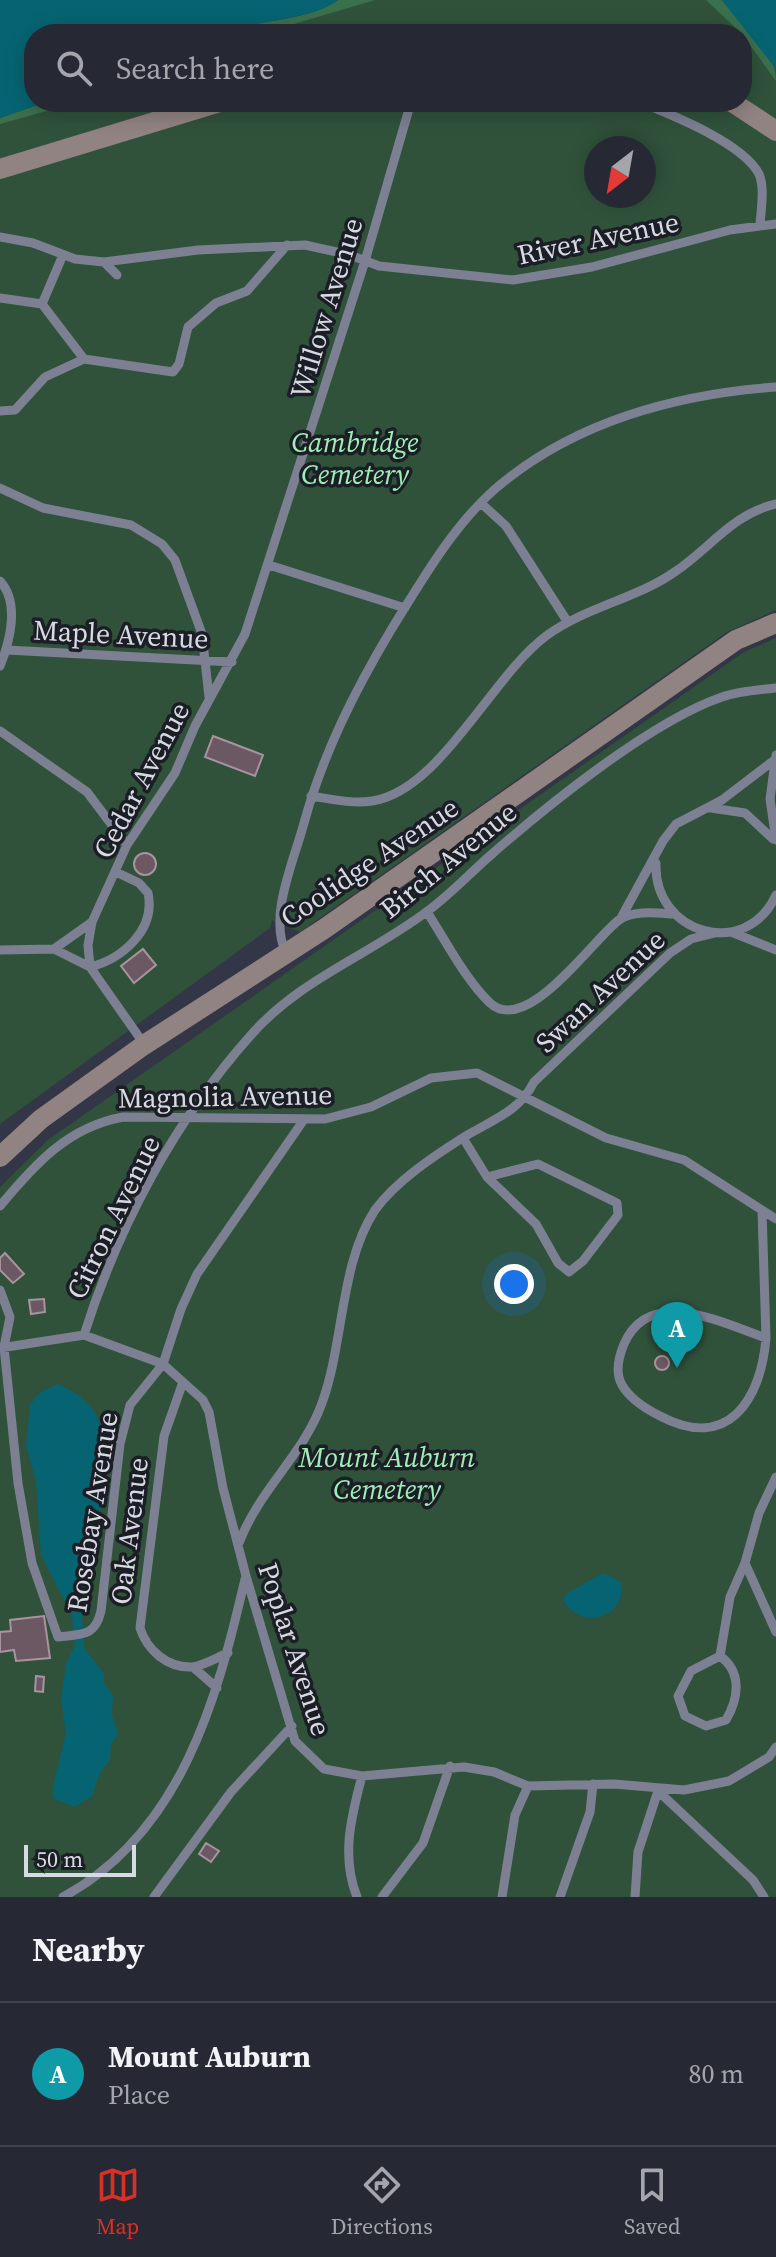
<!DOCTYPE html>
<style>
:root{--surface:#262834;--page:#2e303c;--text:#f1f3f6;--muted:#a4a6ac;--line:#42444f;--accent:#d93025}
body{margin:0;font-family:"Source Serif 4",serif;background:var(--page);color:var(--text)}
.compass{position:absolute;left:584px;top:136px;width:72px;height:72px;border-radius:50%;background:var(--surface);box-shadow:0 4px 20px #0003;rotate:211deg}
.scale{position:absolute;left:24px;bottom:20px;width:112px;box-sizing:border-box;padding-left:8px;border:4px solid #d7d9e3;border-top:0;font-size:22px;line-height:28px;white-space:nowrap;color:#d7d9e3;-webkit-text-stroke:6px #1c1e25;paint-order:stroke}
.you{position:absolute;left:514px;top:1284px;width:28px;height:28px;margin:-20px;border:6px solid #fff;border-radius:50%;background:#1a73e8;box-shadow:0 0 0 12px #1a73e833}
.badge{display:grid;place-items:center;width:52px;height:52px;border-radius:50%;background:var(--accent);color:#fff;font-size:26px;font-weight:700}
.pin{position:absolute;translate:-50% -66px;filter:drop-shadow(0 2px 4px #0008)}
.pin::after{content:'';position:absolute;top:42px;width:28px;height:24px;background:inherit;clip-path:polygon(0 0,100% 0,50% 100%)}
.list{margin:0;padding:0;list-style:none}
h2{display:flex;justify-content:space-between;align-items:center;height:104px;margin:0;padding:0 32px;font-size:34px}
h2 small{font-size:26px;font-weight:400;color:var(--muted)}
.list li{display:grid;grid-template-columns:52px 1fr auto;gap:24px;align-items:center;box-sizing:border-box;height:144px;padding:0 32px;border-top:2px solid var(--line)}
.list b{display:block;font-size:30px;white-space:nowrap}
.list p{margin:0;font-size:26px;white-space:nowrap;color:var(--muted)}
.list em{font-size:26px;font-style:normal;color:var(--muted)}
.icon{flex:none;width:44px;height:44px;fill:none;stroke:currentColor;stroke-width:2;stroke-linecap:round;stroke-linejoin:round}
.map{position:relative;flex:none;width:776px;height:1897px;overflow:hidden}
.search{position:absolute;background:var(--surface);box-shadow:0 4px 20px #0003;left:24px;right:24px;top:24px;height:88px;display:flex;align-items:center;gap:20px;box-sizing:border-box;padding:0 28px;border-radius:32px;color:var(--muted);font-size:30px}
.sheet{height:248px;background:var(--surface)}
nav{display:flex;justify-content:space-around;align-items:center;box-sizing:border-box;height:112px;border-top:2px solid var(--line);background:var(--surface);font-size:22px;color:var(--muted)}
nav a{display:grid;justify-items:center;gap:4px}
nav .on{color:var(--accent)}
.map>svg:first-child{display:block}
.green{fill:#30523b;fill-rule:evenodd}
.forest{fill:#3b704d}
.water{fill:#066472}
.building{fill:#6b5862;stroke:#a8939e;stroke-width:2}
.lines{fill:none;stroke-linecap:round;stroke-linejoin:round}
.lane{stroke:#7d8093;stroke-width:9}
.secondary{stroke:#918381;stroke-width:20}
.labels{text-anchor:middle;stroke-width:7;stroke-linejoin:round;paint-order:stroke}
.street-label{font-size:28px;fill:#d7d9e3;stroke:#1c1e25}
.park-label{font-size:28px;font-style:italic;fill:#9deeb7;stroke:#1c1e25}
</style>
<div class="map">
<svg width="776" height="1897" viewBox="0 0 776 1897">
<rect width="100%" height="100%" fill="#333646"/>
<path class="green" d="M338 0H722L776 69V610L727 632 300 932 272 920 270 928 0 1124V118L46 102H742V34H218C254 19 308 22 338 0ZM596 148H644V196H596Z
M776 638V1897H0V1187L48 1140 744 652Z"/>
<path class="forest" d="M338 0H375L260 34H218C254 19 308 22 338 0Z
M706 0H722C740 23 776 49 776 81L742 34Z
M46 102H79L0 124V118Z"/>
<path class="water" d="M0 0H338C310 21 253 20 218 34H34V102H46L0 118Z
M722 0H776V69Z
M57 1384C77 1391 99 1409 102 1431 110 1488 91 1552 87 1609L82 1617 84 1648 104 1674V1682L113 1697 112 1715 118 1734 111 1745 110 1760 100 1773 92 1796 75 1807 54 1799 52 1791 66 1733 61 1700 66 1664 75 1646 72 1616 41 1555 36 1481 26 1446 30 1406 37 1395Z
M603 1573 621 1582C627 1619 580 1631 563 1600L566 1594Z"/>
<path class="building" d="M213 736 263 755 255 776 205 757Z
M134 864a11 11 0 1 1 22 0a11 11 0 1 1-22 0Z
M143 949 156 965 134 983 121 966Z
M5 1253 24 1274 13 1283 0 1270V1258Z
M44 1299 45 1312 31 1314 29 1300Z
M655 1363a7 7 0 1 1 14 0a7 7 0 1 1-14 0Z
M44 1616 50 1658 16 1661 14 1650 0 1652V1632L11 1631 10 1620Z
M36 1676 44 1677 43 1692 35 1691Z
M206 1843 219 1851 211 1862 199 1854Z"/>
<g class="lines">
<path class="lane" d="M640 102C672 115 743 143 759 174 765 188 761 209 760 225
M0 237 33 243 75 259 104 262 198 250 305 245 350 255 379 266 513 280 592 267 730 230 776 224
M104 262 117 275
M0 298 42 304 63 255
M42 304 84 359
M0 411 15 410 45 377 84 359 173 372 179 364 188 327 216 303 247 291 287 245
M0 488 43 508 131 525 162 544 175 560 202 634 209 697
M482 504 506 526 567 621
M269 565 405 608
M0 581C20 603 10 641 0 666
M7 650 232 662
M0 731 87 792 127 845
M776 755 770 799 776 840
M311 796C331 799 352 804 372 801 440 791 491 677 546 636 587 606 637 599 676 571 710 548 734 513 776 504
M711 808 745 813 773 839
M656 863C653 934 746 961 776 895
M427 912C446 941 465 979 490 1003 527 1037 593 939 619 920 633 910 657 913 673 914
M621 918 663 841 676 824 722 800 773 761
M731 932 776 950
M54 949 90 967C122 959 156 930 148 893L139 883 116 872
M0 950 54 949 92 922
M286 953C268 916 294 861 304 823 323 754 354 692 391 630 421 582 452 527 495 489 573 422 676 394 776 387
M144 1044 90 967 88 945 92 922 127 845 175 773 195 726 245 634 365 261 411 102
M463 1138 487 1177 536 1224 558 1263 569 1272 583 1261 618 1215 617 1203 538 1164 487 1177
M0 1206C35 1164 68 1127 123 1117L325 1119 371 1107 431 1078 477 1073 606 1138 684 1160 776 1219
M762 1211 766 1338C722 1323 650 1285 624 1344 619 1356 615 1373 622 1385 630 1399 646 1409 660 1416 728 1452 761 1400 766 1338
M0 1290 10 1317 4 1347 18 1483 32 1563 58 1637C82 1634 95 1637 101 1611L120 1444 130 1405 163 1364 181 1309 197 1274 303 1121
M84 1335C118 1227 175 1120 251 1035 301 978 370 955 429 910 452 893 471 872 492 854 549 804 652 721 722 697 739 691 758 690 776 688
M0 1348 84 1335 163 1364 203 1400 209 1412 223 1488 246 1576 295 1741 324 1769 362 1776 464 1767 494 1772 528 1786 614 1784 684 1790 729 1781 769 1757 776 1747
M183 1382 164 1436 140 1628C147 1650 167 1668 192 1667 203 1666 218 1657 228 1653
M776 1477 759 1513 745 1563 776 1632
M239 1543C260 1488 303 1456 322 1403 344 1343 340 1263 375 1210 396 1181 434 1156 464 1137 492 1120 519 1112 534 1082L670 953 691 939 715 933
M720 1656C742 1672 739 1698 726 1720L706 1726 685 1716 678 1696 691 1671 720 1656 730 1597 745 1563
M193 1667 217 1688
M658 1791 753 1880 764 1897
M63 1897C181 1833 217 1700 245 1579
M154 1897 231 1792 292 1726
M357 1897C341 1857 351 1817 362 1776
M382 1897 423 1843 450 1766
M502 1897 515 1815 528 1786
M560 1897 590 1812 593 1784
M635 1897 638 1852 658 1791"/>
<path class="secondary" d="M732 102 776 131
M0 169 220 102
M0 1157 41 1119 144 1045 324 929 736 640 776 623"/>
</g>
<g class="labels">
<g class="street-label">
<text transform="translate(598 238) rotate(-12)" y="10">River Avenue</text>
<text transform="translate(326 308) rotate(-73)" y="10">Willow Avenue</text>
<text transform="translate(121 634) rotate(3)" y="10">Maple Avenue</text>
<text transform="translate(141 780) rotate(-62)" y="10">Cedar Avenue</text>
<text transform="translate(448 860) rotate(-39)" y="10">Birch Avenue</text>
<text transform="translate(369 862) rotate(-34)" y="10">Coolidge Avenue</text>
<text transform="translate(600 991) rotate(-43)" y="10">Swan Avenue</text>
<text transform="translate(225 1096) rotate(-1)" y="10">Magnolia Avenue</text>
<text transform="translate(113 1217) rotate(-64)" y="10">Citron Avenue</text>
<text transform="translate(92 1512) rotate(-81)" y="10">Rosebay Avenue</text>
<text transform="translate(129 1531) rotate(-83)" y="10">Oak Avenue</text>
<text transform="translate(295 1649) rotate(72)" y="10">Poplar Avenue</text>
</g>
<g class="park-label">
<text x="355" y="452">Cambridge<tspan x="355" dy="32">Cemetery</tspan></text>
<text x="387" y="1467">Mount Auburn<tspan x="387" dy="32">Cemetery</tspan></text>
</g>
</g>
</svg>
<svg class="compass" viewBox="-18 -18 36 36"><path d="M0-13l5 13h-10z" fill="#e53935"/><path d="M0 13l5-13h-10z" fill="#a4a6ac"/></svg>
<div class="scale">50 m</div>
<div class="you"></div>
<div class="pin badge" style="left:677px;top:1368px;background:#0f9aa8">A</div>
<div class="search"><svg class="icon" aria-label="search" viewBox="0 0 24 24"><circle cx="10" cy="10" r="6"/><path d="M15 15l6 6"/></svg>Search here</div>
</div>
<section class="sheet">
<h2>Nearby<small></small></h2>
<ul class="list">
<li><span class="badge" style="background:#0f9aa8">A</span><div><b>Mount Auburn</b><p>Place</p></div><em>80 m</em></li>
</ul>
</section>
<nav>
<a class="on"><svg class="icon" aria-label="map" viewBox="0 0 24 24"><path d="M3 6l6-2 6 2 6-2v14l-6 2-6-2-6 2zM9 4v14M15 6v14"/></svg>Map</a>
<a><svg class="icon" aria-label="directions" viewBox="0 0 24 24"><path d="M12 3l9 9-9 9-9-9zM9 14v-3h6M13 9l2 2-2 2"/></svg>Directions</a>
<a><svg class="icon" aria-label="saved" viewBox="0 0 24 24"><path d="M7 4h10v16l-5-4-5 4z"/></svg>Saved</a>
</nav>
